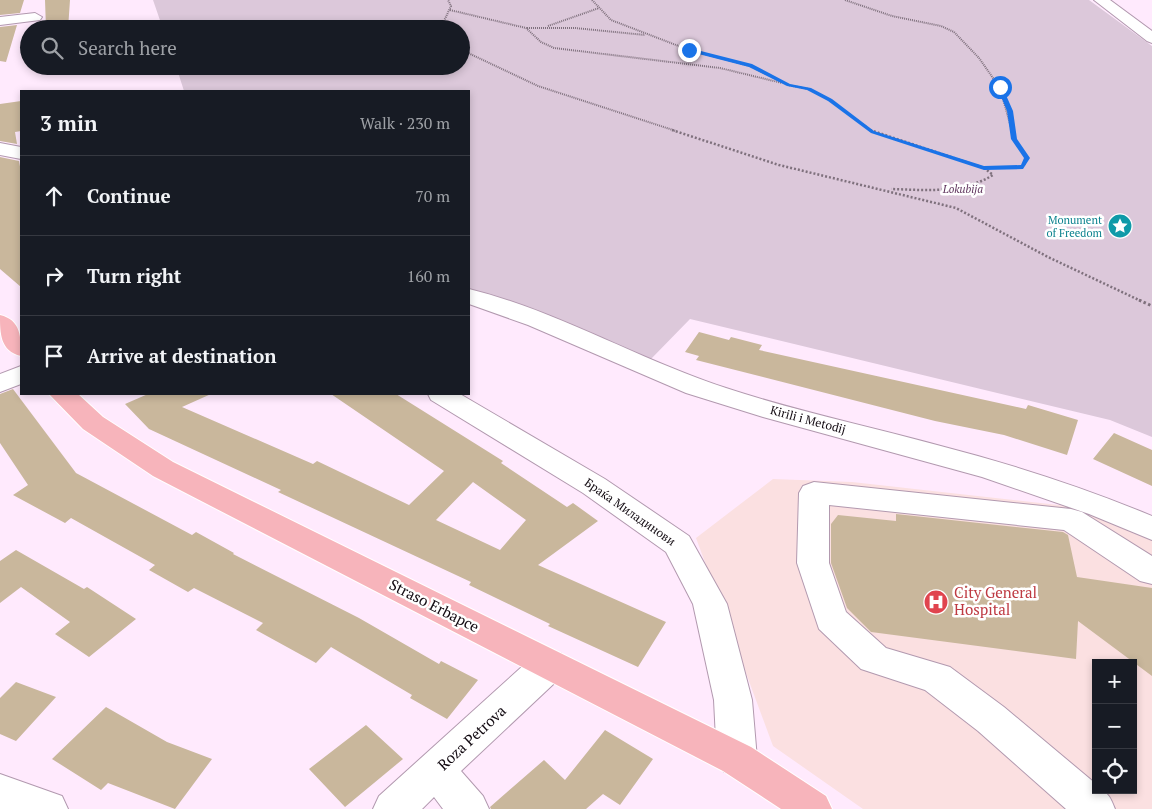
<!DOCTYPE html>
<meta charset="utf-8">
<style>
:root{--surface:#171b24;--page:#242831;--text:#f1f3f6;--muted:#9ea1a6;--line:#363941}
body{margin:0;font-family:"PT Serif",serif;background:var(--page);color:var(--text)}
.controls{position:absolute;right:15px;bottom:15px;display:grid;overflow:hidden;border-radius:0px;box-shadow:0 2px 8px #0003}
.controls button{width:45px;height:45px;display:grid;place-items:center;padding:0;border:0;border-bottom:1px solid var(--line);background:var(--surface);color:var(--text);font:25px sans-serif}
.stop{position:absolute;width:15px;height:15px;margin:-11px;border:4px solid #1a73e8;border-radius:50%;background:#fff}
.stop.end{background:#1a73e8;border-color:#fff;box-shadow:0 1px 5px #0008}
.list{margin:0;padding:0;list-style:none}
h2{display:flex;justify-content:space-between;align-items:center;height:65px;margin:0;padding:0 20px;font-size:21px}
h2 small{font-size:16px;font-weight:400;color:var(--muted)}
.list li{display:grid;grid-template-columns:32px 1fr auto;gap:15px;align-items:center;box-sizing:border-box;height:80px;padding:0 20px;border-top:1px solid var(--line)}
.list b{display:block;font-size:19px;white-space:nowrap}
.list em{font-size:16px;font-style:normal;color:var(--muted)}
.icon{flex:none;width:28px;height:28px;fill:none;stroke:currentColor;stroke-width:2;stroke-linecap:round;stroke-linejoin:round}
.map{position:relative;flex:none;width:1152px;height:809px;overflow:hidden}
.search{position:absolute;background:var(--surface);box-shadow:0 2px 8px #0003;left:20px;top:20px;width:450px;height:55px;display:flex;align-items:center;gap:12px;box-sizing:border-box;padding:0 18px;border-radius:28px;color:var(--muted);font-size:19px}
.panel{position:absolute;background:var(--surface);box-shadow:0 2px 8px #0003;left:20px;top:90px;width:450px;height:305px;border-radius:0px}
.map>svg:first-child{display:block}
.medical{fill:#fbe0e1;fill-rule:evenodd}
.green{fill:#dcc8da}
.building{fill:#c9b79c;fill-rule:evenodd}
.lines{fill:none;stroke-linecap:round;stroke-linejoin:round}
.minor-casing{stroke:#b299af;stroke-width:2}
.major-casing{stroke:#fff;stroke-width:2}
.path-far2{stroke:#7f717d;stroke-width:2;stroke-dasharray:1 1;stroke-linecap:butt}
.path-far1{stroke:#7f717d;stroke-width:2.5;stroke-dasharray:2 2;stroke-linecap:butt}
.path{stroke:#7f717d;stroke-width:3;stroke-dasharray:2.5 2.5;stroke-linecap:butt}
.minor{fill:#fff;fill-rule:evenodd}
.major{fill:#f7b4bb;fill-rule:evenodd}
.route{fill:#1a73e8}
.labels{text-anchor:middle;stroke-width:5;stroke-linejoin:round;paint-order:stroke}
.far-park-label{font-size:11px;font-style:italic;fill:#5f345d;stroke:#fff}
.far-culture-label{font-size:11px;fill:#0d838f;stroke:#fff;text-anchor:end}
.street-label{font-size:12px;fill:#120a11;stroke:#fff}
.near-health-label{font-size:15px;fill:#be3a42;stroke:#fff;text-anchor:start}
.near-street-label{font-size:15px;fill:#120a11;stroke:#fff}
</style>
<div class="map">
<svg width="1152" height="809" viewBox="0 0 1152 809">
<rect width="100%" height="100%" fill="#ffeafd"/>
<path class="medical" d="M773 479 852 482 1076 507 1152 540V809H863L773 746 696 538ZM1096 663H1133V790H1096Z"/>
<path class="green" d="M153 0H1089L1152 46V437L1110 420 690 319 651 359 469 297V91H184L176 66H461V29H163Z"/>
<path class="building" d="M0 0H24L20 13 0 15Z
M45 0H70L68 29H46Z
M17 25 6 62 0 61V27Z
M21 101V131L15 132 17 144 0 141V104Z
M0 157 19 161 21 172V287L0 269Z
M699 332 729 340 731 337 762 345 759 350 1026 409 1028 405 1078 420 1067 455 1004 435 935 421 696 360 699 356 685 352Z
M13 389 76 473 192 535 196 532 234 553 233 554 359 618 439 664 441 661 478 680 447 719 410 698 412 695 331 647 316 663 256 630 263 623 194 588 188 592 149 570 155 565 71 518 65 523 13 495 28 485 0 443V394Z
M148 394H211L182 407 313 464 317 461 409 505 444 471 331 394H396L503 461 501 463 567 507 573 503 598 521 538 565 666 622 638 667 548 626 550 624 469 585 471 582 278 492 281 490 149 429 125 404ZM473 482 526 520 500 550 436 520Z
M1114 433 1152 450V486L1093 459Z
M896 514 1063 532 1068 535 1077 577 1152 588V676L1078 621 1076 659 871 632 847 608 831 563V524L838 515 896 521Z
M16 550 84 589 87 587 136 619 89 657 55 634 70 622 21 587 0 603V561Z
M16 682 56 697 16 741 0 734V698Z
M106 707 167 742 212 759 175 809 108 783 101 790 52 759Z
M366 725 403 759 345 807 309 769Z
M605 730 653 759 620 805 603 794 586 809H491L490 807 544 760 565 780Z"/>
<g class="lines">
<defs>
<path id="minor" d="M1094 0H1110L1152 31V43L1147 41Z
M35 13 42 17 40 20 0 25V17Z
M0 143 21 147V159L0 155Z
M469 289C558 311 639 360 726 388 795 411 867 426 937 445 1011 464 1082 487 1152 516V540L1089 514 982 477 763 417 686 393 528 325 469 304Z
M21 366V384L0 392V374Z
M428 394H460L605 479 689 536 727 604 752 700 757 759 751 771 737 777 723 771 717 759 714 700 693 604 666 552 583 493 431 400Z
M814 482 1071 509 1082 512 1152 556V584L1140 581 1064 530 829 505V563L846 612 886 648 950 667 1004 707 1096 784V790C1108 790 1111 799 1115 809H1066L978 731 925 690 861 669 819 629 797 563 799 493 803 486Z
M549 650 562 654 567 665 562 676 461 771 483 796 489 809H443L434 797 422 809H373L379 796 536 654Z
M0 774 62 796 68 809H0Z"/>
<path id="major" d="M0 315C21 320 21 337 21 356 0 351 0 333 0 315Z
M49 394H78L103 417 173 462 751 747 826 796 832 809H781L723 771 153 476 83 429Z"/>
</defs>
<use href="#minor" class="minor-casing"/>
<use href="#major" class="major-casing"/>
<path class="path-far2" d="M592 0 611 20 689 50 750 66 788 85 809 89 830 100 872 131
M845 0 892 16 941 26 954 32 979 58 1000 88 1012 131
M450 10 526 28 541 42 554 48 720 68 782 83
M548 26 599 8
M527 28H575L645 35
M446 29 444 21 451 6 448 0
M461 47 466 52 538 86 676 131"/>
<path class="path-far1" d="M672 130 779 165 956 208 1048 257 1141 301
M870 130 984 168 993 175C962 194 926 190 891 189
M985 168 1023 167 1027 158 1017 144 1012 130"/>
<path class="path" d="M1139 300 1152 306"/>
<use href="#minor" class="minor"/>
<use href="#major" class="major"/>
</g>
<path class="route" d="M689 48 752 64 790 84 811 88 832 99 874 131 984 166 1021 165 1024 158 1011 139 1007 111 997 87 1002 86 1013 111 1017 139 1030 158 1023 169 984 170 871 133 828 101 807 90 787 86 749 67 687 51Z"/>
<defs>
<symbol id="sight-disc" viewBox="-11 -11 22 22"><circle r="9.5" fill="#0f9aa8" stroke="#fff"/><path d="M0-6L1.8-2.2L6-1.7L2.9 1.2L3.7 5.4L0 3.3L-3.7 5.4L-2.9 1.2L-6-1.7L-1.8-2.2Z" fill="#fff"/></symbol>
<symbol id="hospital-disc" viewBox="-11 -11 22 22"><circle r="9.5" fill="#e0444e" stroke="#fff"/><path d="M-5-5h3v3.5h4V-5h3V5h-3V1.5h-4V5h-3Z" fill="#fff"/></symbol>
</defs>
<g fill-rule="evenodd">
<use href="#sight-disc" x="1106" y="212" width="28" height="28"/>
<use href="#hospital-disc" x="922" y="588" width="28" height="28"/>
</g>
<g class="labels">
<g class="far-park-label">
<text x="963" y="193">Lokubija</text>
</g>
<g class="far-culture-label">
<text x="1102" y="224">Monument<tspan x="1102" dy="13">of Freedom</tspan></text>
</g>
<g class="street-label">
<text transform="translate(808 420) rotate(15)" y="4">Kirili i Metodij</text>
<text transform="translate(630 512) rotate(35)" y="4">Браќа Миладинови</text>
</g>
<g class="near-health-label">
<text x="954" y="598">City General<tspan x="954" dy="17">Hospital</tspan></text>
</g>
<g class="near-street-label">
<text transform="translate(434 606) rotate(27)" y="5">Straso Erbapce</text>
<text transform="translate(472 738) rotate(-43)" y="5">Roza Petrova</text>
</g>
</g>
</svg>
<div class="controls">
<button>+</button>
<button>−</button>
<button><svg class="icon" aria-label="locate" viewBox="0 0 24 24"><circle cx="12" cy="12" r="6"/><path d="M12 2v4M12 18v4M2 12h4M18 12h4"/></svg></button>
</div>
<div class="stop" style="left:1000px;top:87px"></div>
<div class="stop end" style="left:689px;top:50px"></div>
<div class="search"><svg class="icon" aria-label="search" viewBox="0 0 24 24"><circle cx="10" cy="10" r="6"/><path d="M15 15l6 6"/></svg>Search here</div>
<section class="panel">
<h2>3 min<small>Walk · 230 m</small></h2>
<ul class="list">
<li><svg class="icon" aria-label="ahead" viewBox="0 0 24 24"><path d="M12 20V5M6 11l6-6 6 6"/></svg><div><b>Continue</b></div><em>70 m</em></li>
<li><svg class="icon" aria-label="right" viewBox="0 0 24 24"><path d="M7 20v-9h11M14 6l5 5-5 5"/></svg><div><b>Turn right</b></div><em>160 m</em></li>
<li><svg class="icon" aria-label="arrive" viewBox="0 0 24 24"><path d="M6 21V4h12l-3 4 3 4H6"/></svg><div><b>Arrive at destination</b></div></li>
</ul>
</section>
</div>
